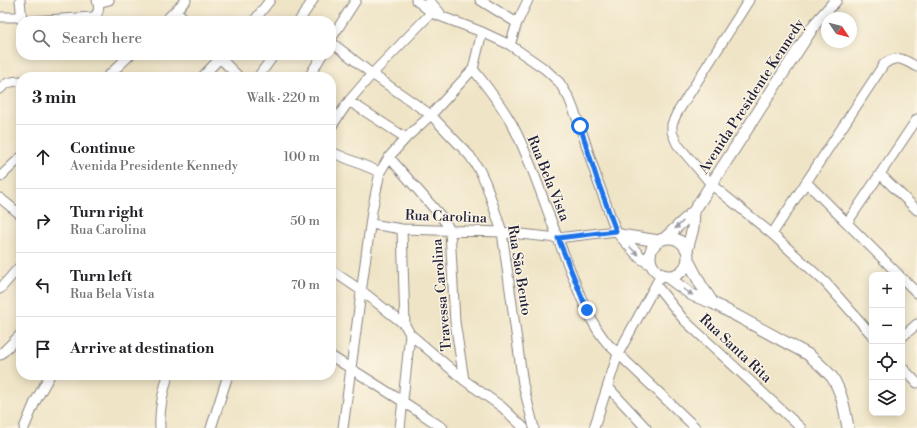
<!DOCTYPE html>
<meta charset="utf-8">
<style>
:root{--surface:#fff;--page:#f2f2f2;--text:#202124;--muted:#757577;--line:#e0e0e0}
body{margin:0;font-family:"Libre Bodoni",serif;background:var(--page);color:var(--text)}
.controls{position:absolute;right:12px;bottom:12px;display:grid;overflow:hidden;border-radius:8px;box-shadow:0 2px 10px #0003}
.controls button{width:36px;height:36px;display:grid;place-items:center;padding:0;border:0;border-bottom:1px solid var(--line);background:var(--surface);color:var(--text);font:20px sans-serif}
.compass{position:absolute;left:821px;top:12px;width:36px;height:36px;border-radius:50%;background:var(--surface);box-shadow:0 2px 10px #0003;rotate:125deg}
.stop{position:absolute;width:12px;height:12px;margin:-9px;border:3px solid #1a73e8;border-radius:50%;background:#fff}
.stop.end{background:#1a73e8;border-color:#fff;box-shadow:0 1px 4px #0008}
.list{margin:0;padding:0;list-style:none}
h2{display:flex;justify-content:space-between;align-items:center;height:52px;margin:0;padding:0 16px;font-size:17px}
h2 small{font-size:13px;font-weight:400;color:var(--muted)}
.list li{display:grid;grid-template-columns:26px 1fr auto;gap:12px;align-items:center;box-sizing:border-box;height:64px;padding:0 16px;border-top:1px solid var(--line)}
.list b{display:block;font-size:15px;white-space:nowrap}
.list p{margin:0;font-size:13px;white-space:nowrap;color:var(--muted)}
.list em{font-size:13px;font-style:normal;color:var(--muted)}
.icon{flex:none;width:22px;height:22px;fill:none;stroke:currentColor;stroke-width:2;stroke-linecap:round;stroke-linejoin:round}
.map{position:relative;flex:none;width:917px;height:428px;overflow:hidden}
.search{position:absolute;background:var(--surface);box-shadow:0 2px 10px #0003;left:16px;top:16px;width:320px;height:44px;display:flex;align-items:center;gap:10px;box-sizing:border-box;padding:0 14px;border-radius:16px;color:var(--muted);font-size:15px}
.panel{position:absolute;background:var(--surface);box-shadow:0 2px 10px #0003;left:16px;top:72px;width:320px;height:308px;border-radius:16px}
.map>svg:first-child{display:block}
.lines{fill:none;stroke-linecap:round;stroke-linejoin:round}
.minor-casing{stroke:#888380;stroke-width:11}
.major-casing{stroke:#888380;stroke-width:13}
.minor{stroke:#fff;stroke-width:9}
.major{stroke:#fff;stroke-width:11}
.oneway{fill:#9c9ca7}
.route{stroke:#1a73e8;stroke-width:5}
.labels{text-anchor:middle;stroke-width:3;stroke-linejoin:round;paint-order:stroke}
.street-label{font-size:14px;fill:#22223b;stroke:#fcf5e5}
</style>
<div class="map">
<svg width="917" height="428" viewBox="0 0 917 428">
<rect width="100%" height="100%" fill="#fcf5e5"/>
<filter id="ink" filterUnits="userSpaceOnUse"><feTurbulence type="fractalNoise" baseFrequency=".025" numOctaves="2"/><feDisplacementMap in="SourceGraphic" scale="8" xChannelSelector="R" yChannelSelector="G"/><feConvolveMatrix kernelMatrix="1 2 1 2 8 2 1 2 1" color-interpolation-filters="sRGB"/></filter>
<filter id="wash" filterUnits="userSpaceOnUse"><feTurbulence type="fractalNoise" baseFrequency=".012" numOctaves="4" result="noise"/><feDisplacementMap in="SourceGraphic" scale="16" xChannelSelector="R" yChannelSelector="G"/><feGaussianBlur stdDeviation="0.9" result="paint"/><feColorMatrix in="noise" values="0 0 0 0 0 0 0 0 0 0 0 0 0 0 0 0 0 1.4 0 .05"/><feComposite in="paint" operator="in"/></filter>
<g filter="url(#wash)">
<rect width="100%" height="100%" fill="#efe4c6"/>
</g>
<g filter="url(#ink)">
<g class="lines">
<defs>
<path id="minor" d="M20 0 22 20
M416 0 432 13 482 32 510 45 545 69 559 82 569 98 580 126 597 179 616 231 620 235
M429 0 440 13
M480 0 517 23 510 45
M749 0 677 113 672 124V132L677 144 712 185 772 234 826 283 872 335
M98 3 109 0
M176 10 186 21
M0 17H16L28 21
M31 21 93 17C100 14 99 6 97 0
M165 21 186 0
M254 21 270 0
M299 21 313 0
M517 23 528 0
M331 39 356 0
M331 42 372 74 431 115 470 156 480 171 486 184 502 232 523 384 534 428
M217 55 239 77
M473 69C487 87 501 104 512 124 534 166 547 213 565 257 577 286 587 320 608 344L696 428
M473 69 482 32
M107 77 130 55
M202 77 223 55
M258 77 274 55
M309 77 322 55
M0 89C6 82 13 81 21 81
M349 101 406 138
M331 127 349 101 372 74 435 9
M331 152 380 172
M389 157 439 214 446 223 450 231 455 322 464 380
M880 174 917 210
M0 177 21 157
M806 182 899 275
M0 198 21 215
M847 223 917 119
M371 224 402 229 502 232 558 238 616 231
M772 234 884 64C898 54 904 60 917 67
M331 270 362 291 405 325
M902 278 917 293
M656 285 684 320 801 428
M0 289 21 265
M410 334 464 380 502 407 524 428
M902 337 917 324
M0 355 21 334
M331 356 402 401 443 428
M902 367 917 383
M608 387 646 428
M24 428 35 402 50 375
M160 428C159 409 163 393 168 375
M211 428 228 375
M343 428 372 211 380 172 389 157 406 138 431 115 473 69
M400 428 410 334 405 325 402 229
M594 428 618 354 661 275"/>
<path id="major" d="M620 235 640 257 651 264
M620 235 659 241
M650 257a19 19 0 1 1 38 0a19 19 0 1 1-38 0Z
M664 239 694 211 815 24 836 0
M687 250 693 228 694 211
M688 260 701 285 713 303
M666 276 692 295 713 303 809 355C817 362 825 369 832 377 842 392 845 411 848 428"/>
</defs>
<use href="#minor" class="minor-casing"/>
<use href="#major" class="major-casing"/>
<use href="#minor" class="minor"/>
<use href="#major" class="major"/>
</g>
<defs><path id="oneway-solid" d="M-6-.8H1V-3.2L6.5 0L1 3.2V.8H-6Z"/></defs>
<g class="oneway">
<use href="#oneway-solid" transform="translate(679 225) rotate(137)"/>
<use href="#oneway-solid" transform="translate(634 251) rotate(45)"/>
<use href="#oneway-solid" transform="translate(688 292) rotate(32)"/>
</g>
</g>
<g class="lines" filter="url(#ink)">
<path class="route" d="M580 126 597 179 616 231 558 238 587 310"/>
</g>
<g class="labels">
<g class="street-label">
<text transform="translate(751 96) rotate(-57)" y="5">Avenida Presidente Kennedy</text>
<text transform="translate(549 178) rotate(68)" y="5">Rua Bela Vista</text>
<text transform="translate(446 216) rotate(2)" y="5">Rua Carolina</text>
<text transform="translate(520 270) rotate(81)" y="5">Rua São Bento</text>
<text transform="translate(441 295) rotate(-95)" y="5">Travessa Carolina</text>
<text transform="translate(736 348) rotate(43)" y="5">Rua Santa Rita</text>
</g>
</g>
</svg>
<div class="controls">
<button>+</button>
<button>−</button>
<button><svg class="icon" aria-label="locate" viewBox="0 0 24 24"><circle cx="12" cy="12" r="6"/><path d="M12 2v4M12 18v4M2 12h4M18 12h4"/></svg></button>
<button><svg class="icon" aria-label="layers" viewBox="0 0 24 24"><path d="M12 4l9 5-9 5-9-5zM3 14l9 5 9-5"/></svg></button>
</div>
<svg class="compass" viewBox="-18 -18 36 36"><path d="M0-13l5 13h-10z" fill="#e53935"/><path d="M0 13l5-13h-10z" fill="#757577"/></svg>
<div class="stop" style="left:580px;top:126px"></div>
<div class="stop end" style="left:587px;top:310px"></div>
<div class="search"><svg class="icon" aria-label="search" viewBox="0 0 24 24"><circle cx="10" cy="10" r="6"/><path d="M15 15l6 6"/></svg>Search here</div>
<section class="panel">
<h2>3 min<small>Walk · 220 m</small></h2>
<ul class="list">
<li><svg class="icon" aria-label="ahead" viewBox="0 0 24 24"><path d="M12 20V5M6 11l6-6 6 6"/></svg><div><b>Continue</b><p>Avenida Presidente Kennedy</p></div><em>100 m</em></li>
<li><svg class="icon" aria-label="right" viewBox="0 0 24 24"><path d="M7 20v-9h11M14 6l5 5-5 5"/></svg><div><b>Turn right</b><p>Rua Carolina</p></div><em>50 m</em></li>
<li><svg class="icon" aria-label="left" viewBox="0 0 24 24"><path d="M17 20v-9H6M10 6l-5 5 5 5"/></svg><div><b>Turn left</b><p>Rua Bela Vista</p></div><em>70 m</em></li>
<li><svg class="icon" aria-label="arrive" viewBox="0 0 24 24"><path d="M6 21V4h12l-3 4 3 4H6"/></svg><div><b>Arrive at destination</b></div></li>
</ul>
</section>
</div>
